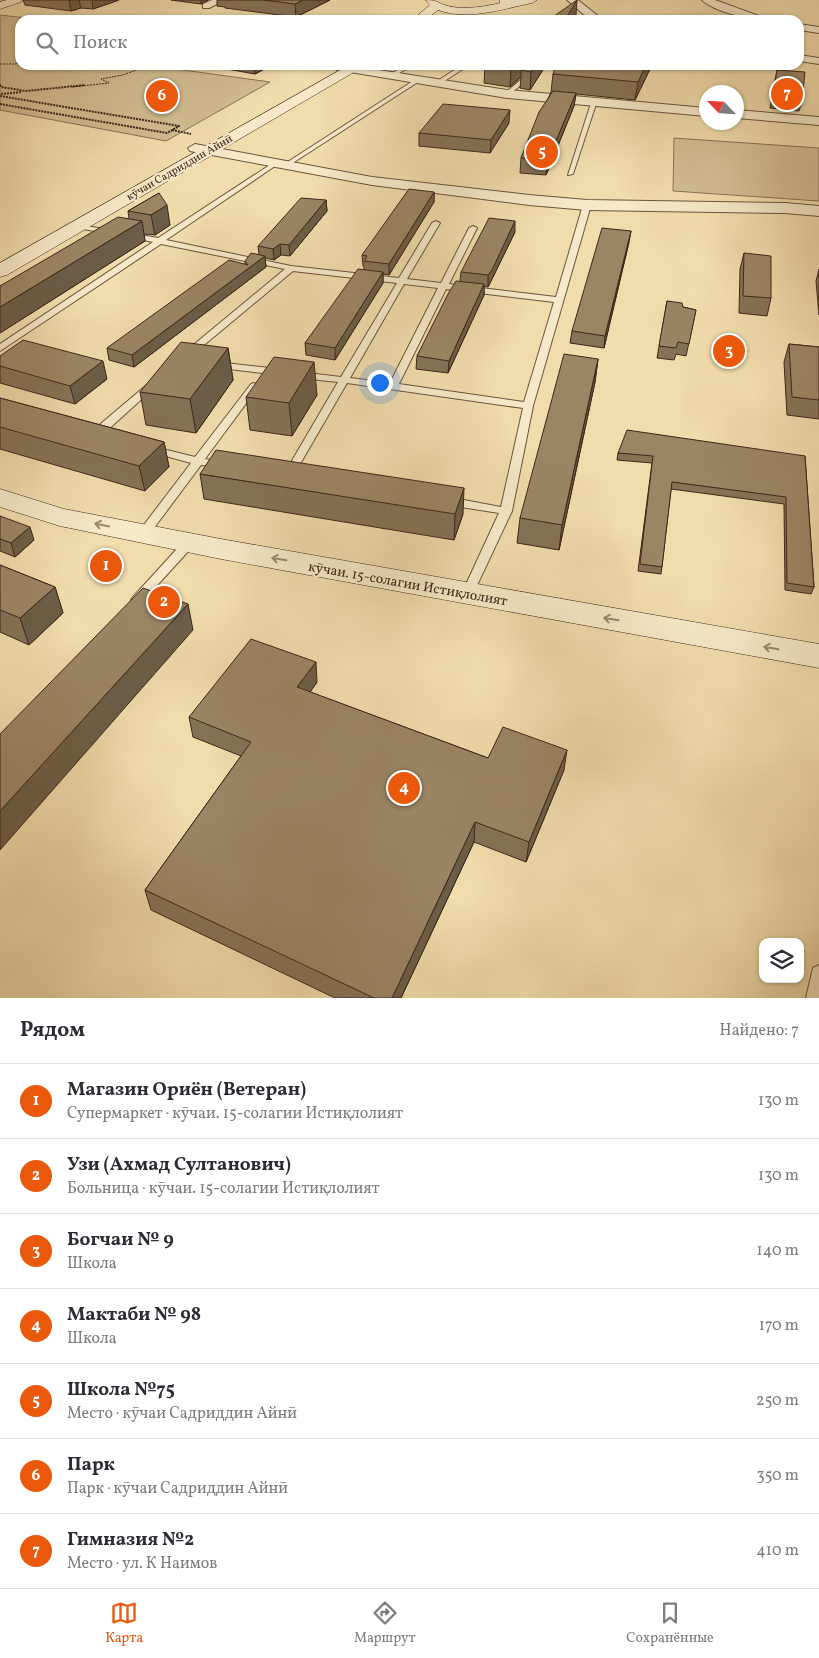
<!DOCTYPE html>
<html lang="ru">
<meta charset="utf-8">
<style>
:root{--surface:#fff;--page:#f7f7f7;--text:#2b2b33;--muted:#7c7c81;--line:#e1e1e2;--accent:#ea580c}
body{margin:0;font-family:Vollkorn,serif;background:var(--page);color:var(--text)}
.controls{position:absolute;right:15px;bottom:15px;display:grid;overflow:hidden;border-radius:10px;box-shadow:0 1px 4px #0004}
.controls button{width:45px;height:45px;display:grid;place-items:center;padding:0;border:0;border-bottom:1px solid var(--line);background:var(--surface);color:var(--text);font:25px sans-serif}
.compass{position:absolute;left:699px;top:85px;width:45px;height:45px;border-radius:50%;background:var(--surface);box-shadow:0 1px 4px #0004;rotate:295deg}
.you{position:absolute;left:379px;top:382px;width:18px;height:18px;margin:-12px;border:4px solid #fff;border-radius:50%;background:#1a73e8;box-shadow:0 0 0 8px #1a73e833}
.badge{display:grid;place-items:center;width:32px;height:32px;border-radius:50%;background:var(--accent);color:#fff;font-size:16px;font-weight:700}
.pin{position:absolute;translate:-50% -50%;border:2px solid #fff;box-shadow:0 1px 5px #0006}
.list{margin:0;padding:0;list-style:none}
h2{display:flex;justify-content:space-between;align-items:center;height:65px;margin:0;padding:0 20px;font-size:21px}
h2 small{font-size:16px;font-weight:400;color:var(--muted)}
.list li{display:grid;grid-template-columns:32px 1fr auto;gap:15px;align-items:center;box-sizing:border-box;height:75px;padding:0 20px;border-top:1px solid var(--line)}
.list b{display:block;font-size:19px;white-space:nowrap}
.list p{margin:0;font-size:16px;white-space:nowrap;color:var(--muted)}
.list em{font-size:16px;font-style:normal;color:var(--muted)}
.icon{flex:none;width:28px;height:28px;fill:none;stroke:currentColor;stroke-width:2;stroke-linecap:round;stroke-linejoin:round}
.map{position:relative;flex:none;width:819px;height:998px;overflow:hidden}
.search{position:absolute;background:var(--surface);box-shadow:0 1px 4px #0004;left:15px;right:15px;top:15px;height:55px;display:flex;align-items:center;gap:12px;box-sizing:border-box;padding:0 18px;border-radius:15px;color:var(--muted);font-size:19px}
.sheet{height:590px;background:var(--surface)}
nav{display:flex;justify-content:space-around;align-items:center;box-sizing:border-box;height:70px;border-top:1px solid var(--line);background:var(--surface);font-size:14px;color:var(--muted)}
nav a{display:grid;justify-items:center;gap:2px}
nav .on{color:var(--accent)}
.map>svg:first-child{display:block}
.green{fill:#d2bd92;stroke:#887256}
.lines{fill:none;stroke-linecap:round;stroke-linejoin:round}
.lane-casing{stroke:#6a543e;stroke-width:2}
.street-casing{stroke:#6a543e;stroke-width:2}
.secondary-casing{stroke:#3d261a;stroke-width:1}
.path-far1{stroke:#3d261a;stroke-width:1;stroke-dasharray:2 1;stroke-linecap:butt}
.path{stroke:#3d261a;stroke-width:2;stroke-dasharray:2 1;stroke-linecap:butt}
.lane{fill:#f6e8c8;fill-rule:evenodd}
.street{fill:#f6e8c8;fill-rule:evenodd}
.secondary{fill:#f6e8c8;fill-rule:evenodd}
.wall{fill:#857257;stroke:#3d261a}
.shaded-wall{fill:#6c5d47;stroke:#3d261a}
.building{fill:#9b8565;stroke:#3d261a}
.oneway{stroke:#9a8771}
.labels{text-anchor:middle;stroke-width:4.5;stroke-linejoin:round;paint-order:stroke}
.far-street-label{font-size:11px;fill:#3d261a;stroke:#f6e8c8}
.street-label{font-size:14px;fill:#3d261a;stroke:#f6e8c8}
</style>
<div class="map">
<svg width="819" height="998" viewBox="0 0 819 998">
<rect width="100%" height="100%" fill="#f1dcab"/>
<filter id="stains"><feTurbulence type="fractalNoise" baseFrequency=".004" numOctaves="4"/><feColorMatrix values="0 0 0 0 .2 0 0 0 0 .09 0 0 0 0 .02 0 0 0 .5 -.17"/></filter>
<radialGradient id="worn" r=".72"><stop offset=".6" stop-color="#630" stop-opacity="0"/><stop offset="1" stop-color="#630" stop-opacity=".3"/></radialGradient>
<path class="green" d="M0 15 44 20H20V65H184L176 69 270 82 166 141 0 110Z
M674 138 819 148V201L673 191Z"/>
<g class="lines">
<defs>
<path id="lane" d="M406 65 408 68 394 76 389 75Z
M462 65H469L440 84H436V82Z
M529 73 534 74 509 95H505V93Z
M416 79 421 80 288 166 283 165Z
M592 100 597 101 573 174 568 175Z
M276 161 279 163 278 164 166 240 291 266 399 278 432 223 436 221 440 223 407 279 441 283 469 228 473 226 477 228 449 284 556 297 583 205 587 203 591 205 533 406 512 511 472 596H464L462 593 499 513 448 505 442 501 448 497 501 507 523 408 347 383 292 478 288 479 283 476 338 382 300 378 295 375 300 372 341 377 397 283 293 271 192 355H186V351L285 269 161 244 0 351V344L153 242 128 237V233L158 238ZM404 284 438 288 390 383 350 378ZM446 289 554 302 524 402 399 384Z
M75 224 110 230 114 232 110 234 78 228 74 226Z
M216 362 279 369 284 372 279 375 213 367 211 365Z
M152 382 155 383 157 385 155 387 101 436H91L90 434 91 432 149 383Z
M254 383 259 386 205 459 227 463 228 465 227 467 201 465 148 536H140L138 533 140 530 191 463 147 451 146 449 147 447 151 446 195 457 251 384Z
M190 538 196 542 194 545 141 603H133L131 600 133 597 186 539Z
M819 965V998H806L813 968Z"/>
<path id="street" d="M212 0H225L209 8H203V4Z
M567 0H578L603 20 589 19Z
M702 0H715L770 20C752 20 716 13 702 0Z
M799 24 819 27V33L799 30Z
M799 55 819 58V64L799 61Z
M334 65H347L507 90 706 108V116L507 98 338 70 334 69 332 67Z
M736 110 819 117V125L736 118Z
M195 144 372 177 529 195 587 200 785 203 819 206V216L785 213 587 210 529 205 372 185 190 151 188 148Z"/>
<path id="secondary" d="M7 0H22L21 2 0 9V2Z
M426 0C438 0 437 3 448 6 463 10 481 7 496 4L500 3V0H537L532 3C502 9 468 21 438 10L425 20H412L430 5Z
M349 65H366L7 275 0 277V263Z
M0 489 64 509 221 539 819 644V668L221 559 60 526 0 507Z"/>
</defs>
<use href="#lane" class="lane-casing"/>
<use href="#street" class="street-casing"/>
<use href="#secondary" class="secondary-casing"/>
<path class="path-far1" d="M0 64H16L20 59
M0 84 1 87
M72 87 109 83 101 79 123 75 149 65"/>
<path class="path" d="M0 85 1 87 26 91 85 85
M1 94 22 92
M0 96 179 126 167 133 0 104
M172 130 191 134"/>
<use href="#lane" class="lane"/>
<use href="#street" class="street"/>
<use href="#secondary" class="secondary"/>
</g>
<path class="wall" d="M23 0H119L93 9 81 8 71 11 25 5Z
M171 0H208L201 4Z
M217 0H330L296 17 225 8V7L217 6Z
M210 65H272L255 74 210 66Z
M485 65H546L530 90 520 88 521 77 510 87 484 83Z
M652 65 635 100 576 94 574 106 546 175 520 173 521 158 551 92 553 74Z
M777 70 802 101 799 111 770 108Z
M509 123 490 153 419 146V133Z
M434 192V202L389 275 383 274V283L335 360 306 355 305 343 364 270V267L363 266 362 255Z
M159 193 170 225 155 235 144 234 145 241 0 333V286L129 219 128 211Z
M326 200 327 211 290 256 281 255 274 260 265 258 266 267 134 367 109 360 107 348 245 264V261L259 254 258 246Z
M515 232 491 281 488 287 484 286V295L448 373 416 369 417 356 460 281 461 272Z
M629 242 604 348 570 343 572 331Z
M744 253 771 298 767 316 739 313 740 269Z
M819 269V315L816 281Z
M667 301 683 307 696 310 686 356 676 354 674 360 657 358Z
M789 344 819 347V419L787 415 784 362Z
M228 348 233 380 196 433 146 425 140 392Z
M0 356 107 379 75 404 0 383Z
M598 359 595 382 559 550 517 543 520 518Z
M317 395 292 436 250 430 246 397Z
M0 398 164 442 169 467 145 491 0 449Z
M618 453 805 456 814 587 811 594 785 590 784 504 671 489 661 574 638 571 652 463 617 460Z
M200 474 463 514 454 540 204 499Z
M0 516 34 540 15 557 0 551Z
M0 565 55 587 63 613 29 645 0 632Z
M317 682 310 692 488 758 564 770 526 862 474 842 401 998H335L151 910 145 890 241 756 193 737 189 717Z"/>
<path class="shaded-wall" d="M69 0H79L81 8 71 11Z
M92 0H119L93 9Z
M201 0H208L201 4Z
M303 0H330L296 17 295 4Z
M577 0 576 15 573 20H565Z
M254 65H272L255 74Z
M516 65H533L521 70V77L510 87 511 69Z
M536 65H546L530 90 531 72Z
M646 65H652L635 100 638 82Z
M576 93 574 106 546 175 548 160Z
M510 110 509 123 490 153 491 140Z
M434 192V202L389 275V264Z
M326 200 327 211 290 256 289 245Z
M167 205 170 225 155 235 151 215Z
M142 221 145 241 0 333V307Z
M515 221V232L491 281 488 287V275Z
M631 231 629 242 604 348 605 336Z
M280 244 281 255 274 260 273 249Z
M265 256 266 267 134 367 132 355Z
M383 272V283L335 360V348Z
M484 284V295L448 373 449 361Z
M228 348 233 380 196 433 190 399Z
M598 359 595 382 559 550 562 525Z
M103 361 107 379 75 404 70 386Z
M314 362 317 395 292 436 289 403Z
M164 442 169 467 145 491 139 466Z
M464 488 463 514 454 540 455 514Z
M30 527 34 540 15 557 11 543Z
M55 587 63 613 29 645 20 618Z
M188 604 193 630 0 850V811Z
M316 662 317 682 299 708 297 687Z
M567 750 564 770 526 862 529 842Z
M475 822 474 842 401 998H392Z"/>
<path class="building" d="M264 0H303L295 4Z
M577 0 565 20H539V18L550 19Z
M485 65H516L511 69Z
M528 65H536L531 72 521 70Z
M556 65H646L638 82 553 74Z
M777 70 805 72 802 101 772 99Z
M553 91 576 93 548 160 521 158 539 112Z
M443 104 510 110 491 140 419 133Z
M409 189 434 192 389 264 364 261 367 256 362 255Z
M159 193 167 205 151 215 128 211Z
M301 198 326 200 289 245 280 244 273 249 258 246Z
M118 217 142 221 0 307V286Z
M489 218 515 221 492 270 488 275 461 272Z
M602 228 631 231 605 336 572 331Z
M251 253 265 256 132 355 107 348 229 260 248 265 245 261Z
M744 253 771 256V298L743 296Z
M358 269 383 272 335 348 305 343Z
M456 281 484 284 449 361 417 356 449 292Z
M667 301 682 303 683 307 696 310 689 344 678 342 676 348 659 346Z
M23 340 103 361 70 386 0 366V356Z
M181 342 228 348 190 399 140 392Z
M789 344 819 347V400L792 397Z
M564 354 598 359 562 525 520 518Z
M274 357 314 362 289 403 246 397Z
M0 398 164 442 139 466 0 427Z
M627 430 805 456 814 587 787 583 786 497 672 482 662 567 640 564 653 456 618 453Z
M216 450 464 488 455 514 200 474Z
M0 516 30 527 11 543 0 539Z
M0 565 55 587 20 618 0 610Z
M143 588 188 604 0 811V734Z
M251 639 316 662 297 687 488 758 503 727 567 750 529 842 475 822 392 998H374L145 890 251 742 189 717Z"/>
<defs><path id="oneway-shaft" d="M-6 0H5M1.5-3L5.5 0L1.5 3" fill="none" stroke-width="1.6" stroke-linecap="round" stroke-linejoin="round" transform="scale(1.25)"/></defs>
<g class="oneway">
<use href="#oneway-shaft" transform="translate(102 525) rotate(-169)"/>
<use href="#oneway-shaft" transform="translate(279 559) rotate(-170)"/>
<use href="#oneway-shaft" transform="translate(611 619) rotate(-170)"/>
<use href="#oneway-shaft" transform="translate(771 648) rotate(-170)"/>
</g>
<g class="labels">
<g class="far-street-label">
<text transform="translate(179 167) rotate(-30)" y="4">кӯчаи Садриддин Айнӣ</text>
</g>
<g class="street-label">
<text transform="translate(408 583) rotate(10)" y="5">кӯчаи. 15-солагии Истиқлолият</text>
</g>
</g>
<rect width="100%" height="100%" filter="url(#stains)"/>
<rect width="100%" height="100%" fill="url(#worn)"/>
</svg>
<div class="controls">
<button><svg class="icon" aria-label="layers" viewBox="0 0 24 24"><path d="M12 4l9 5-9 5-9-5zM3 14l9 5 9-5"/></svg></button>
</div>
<svg class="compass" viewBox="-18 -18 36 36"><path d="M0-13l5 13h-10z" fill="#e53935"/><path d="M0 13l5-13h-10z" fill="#7c7c81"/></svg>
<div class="you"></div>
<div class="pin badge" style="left:106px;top:566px">1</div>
<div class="pin badge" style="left:164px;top:602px">2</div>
<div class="pin badge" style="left:729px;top:351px">3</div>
<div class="pin badge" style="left:404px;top:788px">4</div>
<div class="pin badge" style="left:542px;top:152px">5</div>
<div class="pin badge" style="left:162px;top:96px">6</div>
<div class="pin badge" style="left:787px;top:94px">7</div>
<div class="search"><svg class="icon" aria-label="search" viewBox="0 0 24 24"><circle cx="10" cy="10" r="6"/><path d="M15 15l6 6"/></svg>Поиск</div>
</div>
<section class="sheet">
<h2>Рядом<small>Найдено: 7</small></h2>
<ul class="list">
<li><span class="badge">1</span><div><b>Магазин Ориён (Ветеран)</b><p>Супермаркет · кӯчаи. 15-солагии Истиқлолият</p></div><em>130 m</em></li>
<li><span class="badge">2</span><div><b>Узи (Ахмад Султанович)</b><p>Больница · кӯчаи. 15-солагии Истиқлолият</p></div><em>130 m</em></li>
<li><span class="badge">3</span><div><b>Богчаи № 9</b><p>Школа</p></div><em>140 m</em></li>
<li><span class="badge">4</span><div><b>Мактаби № 98</b><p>Школа</p></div><em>170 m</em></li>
<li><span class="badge">5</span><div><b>Школа №75</b><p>Место · кӯчаи Садриддин Айнӣ</p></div><em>250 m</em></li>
<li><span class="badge">6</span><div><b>Парк</b><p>Парк · кӯчаи Садриддин Айнӣ</p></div><em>350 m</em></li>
<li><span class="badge">7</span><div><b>Гимназия №2</b><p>Место · ул. К Наимов</p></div><em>410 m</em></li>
</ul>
</section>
<nav>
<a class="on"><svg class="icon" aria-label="map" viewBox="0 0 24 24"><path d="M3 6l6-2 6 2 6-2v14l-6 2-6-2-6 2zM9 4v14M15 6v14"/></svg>Карта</a>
<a><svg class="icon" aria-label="directions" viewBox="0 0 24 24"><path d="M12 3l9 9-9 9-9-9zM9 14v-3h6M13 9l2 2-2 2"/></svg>Маршрут</a>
<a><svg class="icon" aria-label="saved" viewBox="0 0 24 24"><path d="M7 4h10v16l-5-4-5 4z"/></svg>Сохранённые</a>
</nav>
